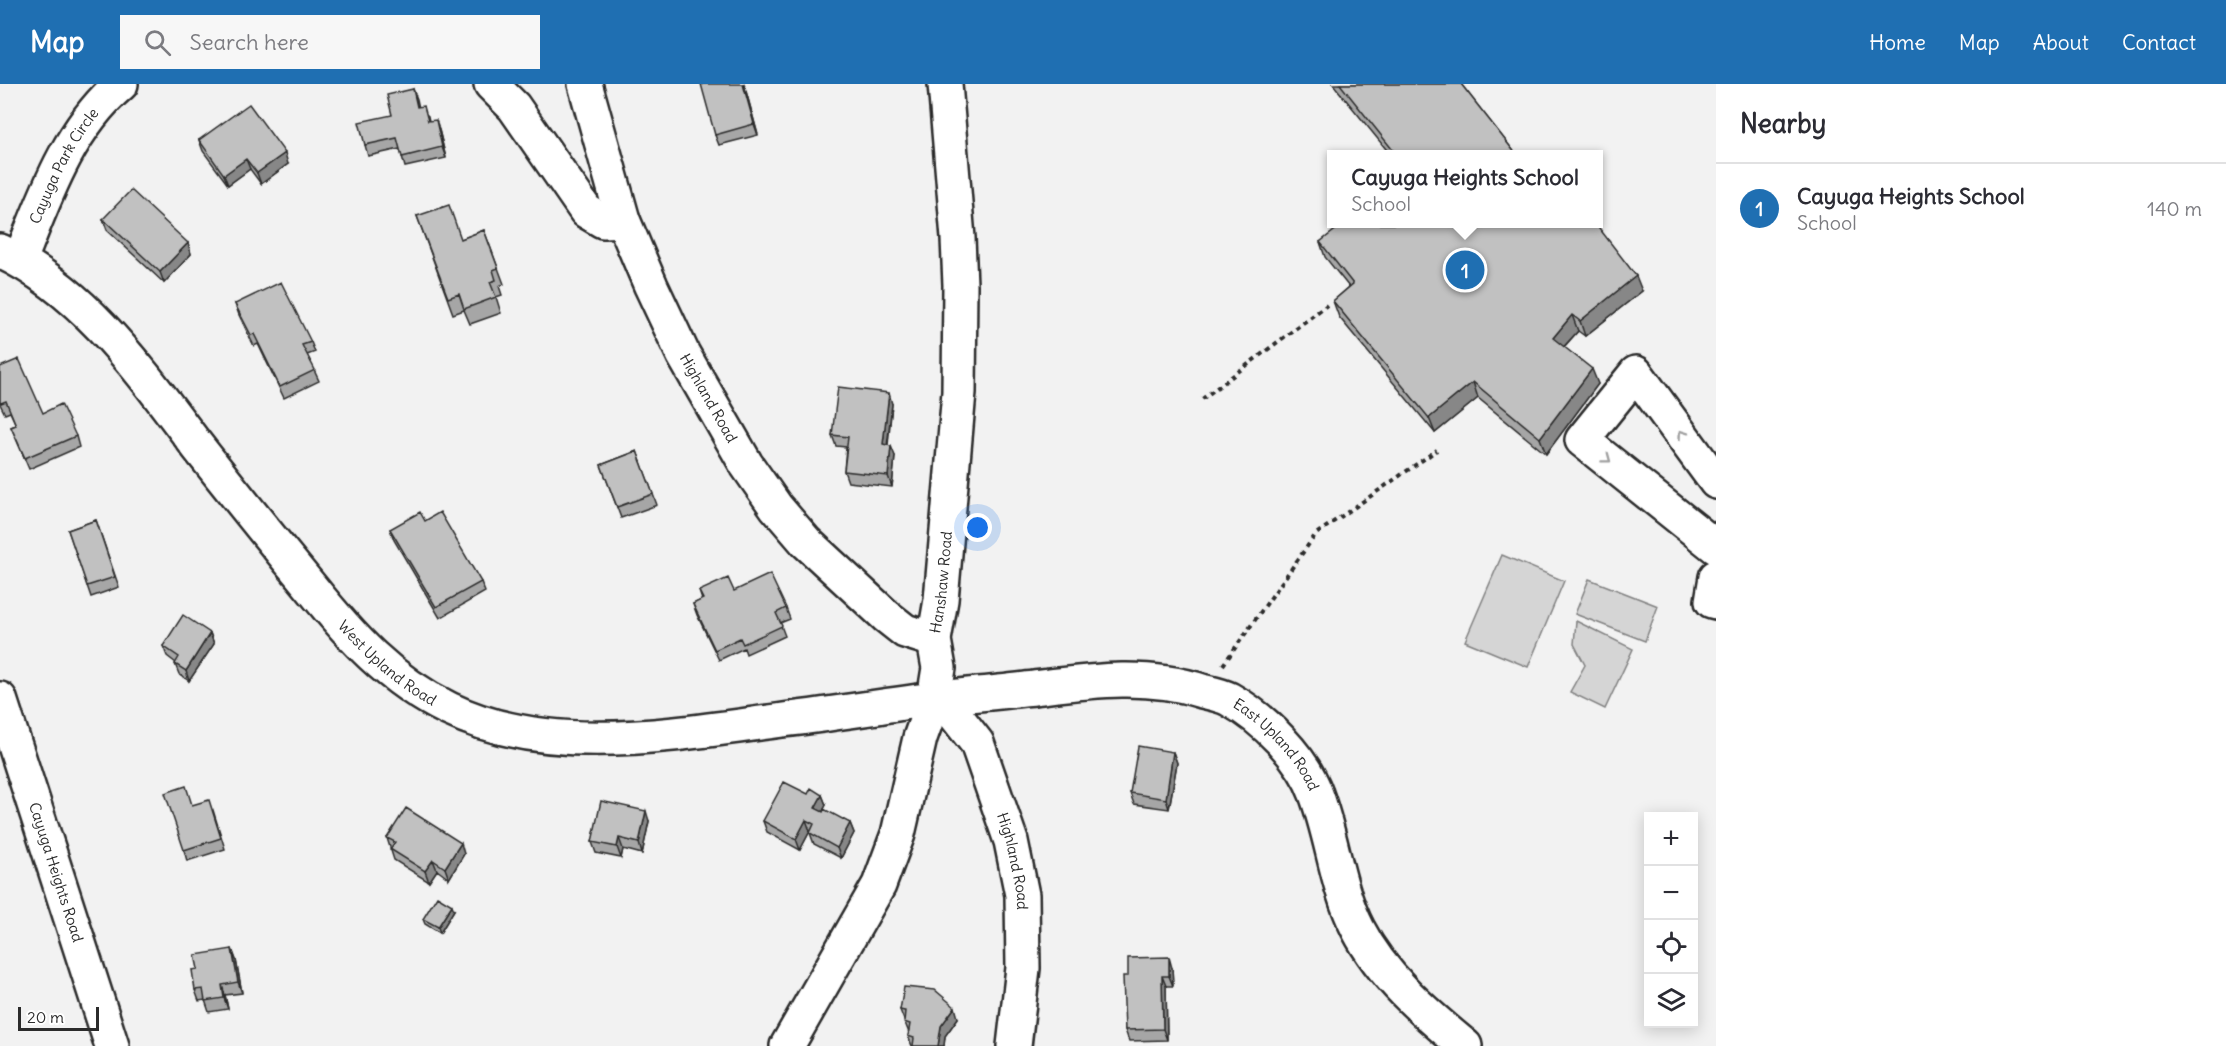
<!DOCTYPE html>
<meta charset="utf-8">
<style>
:root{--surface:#fff;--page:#f7f7f7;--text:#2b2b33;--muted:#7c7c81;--line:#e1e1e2;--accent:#1f6fb2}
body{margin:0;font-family:Delius,sans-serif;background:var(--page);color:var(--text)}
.controls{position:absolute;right:18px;bottom:18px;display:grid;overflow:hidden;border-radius:0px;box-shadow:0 3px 15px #0003}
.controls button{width:54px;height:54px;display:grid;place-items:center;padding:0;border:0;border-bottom:2px solid var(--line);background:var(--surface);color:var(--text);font:30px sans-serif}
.scale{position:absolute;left:18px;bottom:15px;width:81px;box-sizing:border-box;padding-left:6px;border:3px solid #2b2b2b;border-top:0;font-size:16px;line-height:21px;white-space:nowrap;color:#2b2b2b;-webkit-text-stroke:4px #fff;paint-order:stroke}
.you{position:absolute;left:978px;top:444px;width:21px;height:21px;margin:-15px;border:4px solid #fff;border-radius:50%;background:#1a73e8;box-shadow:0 0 0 9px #1a73e833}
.badge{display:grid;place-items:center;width:39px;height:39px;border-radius:50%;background:var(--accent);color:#fff;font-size:20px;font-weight:700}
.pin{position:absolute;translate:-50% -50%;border:3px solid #fff;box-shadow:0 2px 6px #0006}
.popup{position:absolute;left:1327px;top:66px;width:276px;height:78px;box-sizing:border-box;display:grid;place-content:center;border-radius:0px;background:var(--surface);filter:drop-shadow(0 2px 4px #0005);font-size:20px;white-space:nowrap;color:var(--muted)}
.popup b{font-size:22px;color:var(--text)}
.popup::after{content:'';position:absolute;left:50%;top:100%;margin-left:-12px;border:12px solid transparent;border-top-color:var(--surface)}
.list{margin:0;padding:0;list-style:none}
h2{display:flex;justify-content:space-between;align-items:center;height:78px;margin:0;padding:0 24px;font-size:26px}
h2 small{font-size:20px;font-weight:400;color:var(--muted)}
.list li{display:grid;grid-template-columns:39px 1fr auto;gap:18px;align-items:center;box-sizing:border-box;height:90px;padding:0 24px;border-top:2px solid var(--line)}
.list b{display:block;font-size:22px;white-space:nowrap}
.list p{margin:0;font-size:20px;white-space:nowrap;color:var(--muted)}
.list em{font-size:20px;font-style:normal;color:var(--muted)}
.icon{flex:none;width:33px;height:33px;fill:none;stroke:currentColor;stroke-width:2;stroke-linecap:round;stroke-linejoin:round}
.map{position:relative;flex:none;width:1716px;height:962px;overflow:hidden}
header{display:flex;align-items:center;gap:36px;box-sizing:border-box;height:84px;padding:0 30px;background:var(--accent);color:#fff}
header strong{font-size:28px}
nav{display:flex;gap:33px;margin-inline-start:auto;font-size:21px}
.search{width:420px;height:54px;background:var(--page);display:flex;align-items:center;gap:15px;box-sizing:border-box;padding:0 21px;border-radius:0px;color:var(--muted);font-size:22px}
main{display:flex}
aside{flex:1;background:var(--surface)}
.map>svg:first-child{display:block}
.green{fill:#d5d5d5;stroke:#808080;stroke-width:1.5}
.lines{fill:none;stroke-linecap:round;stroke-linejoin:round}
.minor-casing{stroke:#2b2b2b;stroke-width:38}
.path{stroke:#2b2b2b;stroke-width:4;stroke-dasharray:4.5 4.5;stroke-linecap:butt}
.minor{stroke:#fff;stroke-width:33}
.wall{fill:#a6a6a6;stroke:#2b2b2b;stroke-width:1.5}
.shaded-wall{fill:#878787;stroke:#2b2b2b;stroke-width:1.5}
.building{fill:#c1c1c1;stroke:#2b2b2b;stroke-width:1.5}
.oneway{stroke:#a0a0a0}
.labels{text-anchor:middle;stroke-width:4.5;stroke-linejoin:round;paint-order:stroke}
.street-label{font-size:15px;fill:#2b2b2b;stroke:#fff}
</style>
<header>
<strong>Map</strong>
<div class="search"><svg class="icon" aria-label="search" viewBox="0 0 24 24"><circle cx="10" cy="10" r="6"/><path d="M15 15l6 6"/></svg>Search here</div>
<nav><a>Home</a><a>Map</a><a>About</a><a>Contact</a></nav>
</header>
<main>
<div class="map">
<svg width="1716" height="962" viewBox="0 0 1716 962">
<rect width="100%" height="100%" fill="#f2f2f2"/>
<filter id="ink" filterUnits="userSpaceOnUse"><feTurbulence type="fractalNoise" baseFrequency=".0167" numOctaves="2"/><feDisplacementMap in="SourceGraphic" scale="12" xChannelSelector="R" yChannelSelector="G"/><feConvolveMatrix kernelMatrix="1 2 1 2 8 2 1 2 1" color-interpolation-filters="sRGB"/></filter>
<g filter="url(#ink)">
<path class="green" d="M1502 471 1564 497 1528 583 1465 557Z
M1589 495 1658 522 1645 557 1575 530Z
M1576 537 1633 565 1605 625 1570 608 1585 581 1574 560Z"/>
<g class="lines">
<defs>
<g id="minor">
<path d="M491 0 514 23 586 127 603 137 623 136"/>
<path id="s1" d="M585 0 623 136 651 202 683 270 746 380 776 423 806 458 886 532 905 547 934 556"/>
<path id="s2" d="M0 167C86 207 142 289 198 363 235 410 272 456 310 502 351 553 389 596 449 625 550 674 676 650 783 636 832 630 882 622 932 615 963 611 994 609 1025 605 1084 598 1144 588 1202 607 1210 609 1221 611 1229 615 1263 634 1303 673 1316 710 1333 755 1336 802 1358 845 1382 892 1425 929 1465 962"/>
<path id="s3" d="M20 176C45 113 68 45 121 0"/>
<path d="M1716 398 1636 289 1582 356 1716 463"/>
<path d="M1716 493 1712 517 1716 518"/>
<path id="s4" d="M0 615 112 962"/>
<path id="s5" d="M934 615 955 631 977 659 1011 757 1022 811 1023 884 1014 962"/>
<path id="s6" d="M787 962 879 801 898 750 920 654 934 615 939 584 934 556 941 516 959 308 960 201 958 154 945 0"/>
</g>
</defs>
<use href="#minor" class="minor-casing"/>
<path class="path" d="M1202 315 1327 221
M1223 581 1316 450 1437 366"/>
<use href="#minor" class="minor"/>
</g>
<path class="wall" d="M744 0 758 51 719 61 715 51Z
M1333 0H1461L1516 70H1390Z
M413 5 418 23 428 32 429 37 439 46 446 74 405 83 400 65 368 72 365 61 392 31Z
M199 56 288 80 261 100 250 85 228 101 203 67Z
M417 132 461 155 484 146 504 200 499 202 502 211 496 213 501 229 470 240 464 226 453 230Z
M103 135 188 159 191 170 164 199 107 146Z
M1320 158 1642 207 1585 252 1578 247 1564 263 1598 300 1546 370 1478 314 1435 349 1339 233 1333 217 1349 203 1325 173Z
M235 220 311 258 315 268 307 271 319 297 284 314 258 260 254 262 239 231Z
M0 283 43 329 76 352 79 363 29 385 11 343 16 341 10 328 5 330 0 320Z
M892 320 888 361 895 372 892 403 848 398 844 387 846 363 836 362 832 351Z
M637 367 657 421 621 434 601 381Z
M96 436 119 503 91 513 68 446Z
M425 437 481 498 485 508 440 534 394 456 390 445Z
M699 507H734L786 524 790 535 780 539 785 552 746 570 744 564 719 576 697 531 693 520 702 516Z
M210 549 214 560 189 597 179 590 175 580 176 579 167 572 163 562Z
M1173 668 1177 679 1169 725 1134 720 1130 709Z
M808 710 822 711 826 721 822 728 850 739 854 749 841 774 814 760 810 749V747L800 766 767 748 763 737Z
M213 726 225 765 187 777 184 766Z
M649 737 642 770 623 765 621 774 596 769 592 758Z
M387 754 464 770 449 795 437 786 429 798 394 776Z
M454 826 440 849 425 840 423 835Z
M232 865 236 876 242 909 225 911 228 925 209 928 205 916 199 917 195 906 198 885Z
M1172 884 1173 902H1166L1167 956 1129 957 1125 946 1128 892Z
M900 926 958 934 945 952 944 962H912L908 952 909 949Z"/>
<path class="shaded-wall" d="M743 0H744L758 51 754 40Z
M413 5 417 15 421 34 417 23Z
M436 36 439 46 446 74 442 63Z
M285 69 288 80 261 100 257 89Z
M246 75 250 85 228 101 224 91Z
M188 159 191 170 164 199 160 188Z
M1636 192 1642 207 1585 252 1580 237Z
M1572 231 1578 247 1558 269 1553 254Z
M1592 285 1598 300 1546 370 1540 354Z
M1473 298 1478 314 1435 349 1429 334Z
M889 309 892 320 886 371 883 360Z
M891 362 895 372 892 403 888 392Z
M210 549 214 560 189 597 186 587Z
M1173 668 1177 679 1169 725 1166 715Z
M822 711 826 721 819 735 815 724Z
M646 727 649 737 642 770 639 759Z
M806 736 810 747 800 766 796 755Z
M850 739 854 749 841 774 837 764Z
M619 754 623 765 621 774 617 763Z
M461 759 464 770 449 795 445 784Z
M433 776 437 786 429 798 425 787Z
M452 821 454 826 440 849 438 843Z
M232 865 236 876 242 909 238 898Z
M1169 873 1172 884 1173 902 1169 892Z
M1162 892 1166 902 1167 956 1163 945Z
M222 901 225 911 228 925 224 914Z
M955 923 958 934 945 952 944 962H938L941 942Z"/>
<path class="building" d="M701 0H743L754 40 715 51Z
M1340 0H1461L1516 70H1396Z
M413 5 417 23 424 22 428 37 436 36 442 63 402 73 397 54 365 61 359 38 392 31 387 11Z
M249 20 285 69 257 89 246 75 224 91 199 56Z
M131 106 188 159 160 188 103 135Z
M449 121 461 155 484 146 498 184 493 186 496 196 490 198 496 213 464 225 459 210 448 214 417 132Z
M1343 140H1596L1636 192 1580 237 1572 231 1553 254 1592 285 1540 354 1473 298 1429 334 1333 217 1353 200 1320 158Z
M281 198 311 258 302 261 315 286 280 303 254 250 251 251 235 220Z
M19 275 43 329 61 320 76 352 25 374 11 343 16 341 6 317 1 319 0 318V283Z
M838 303 889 309 883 360 891 362 888 392 844 387 848 353 832 351Z
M637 367 653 410 617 423 601 381Z
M420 428 425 437 440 428 481 498 436 523 390 445Z
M96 436 115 493 87 502 68 446Z
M770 490 786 524 776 529 782 542 743 560 740 554 715 566 693 520 703 515 699 507 728 494 734 507Z
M183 531 210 549 186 587 175 580 179 573 163 562Z
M1138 662 1173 668 1166 715 1130 709Z
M784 698 808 710 811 704 822 711 815 724 823 728 824 725 850 739 837 764 810 749 814 740 806 736 796 755 763 737Z
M186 702 192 721 209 716 221 754 184 766 165 709Z
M601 717 646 727 639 759 619 754 617 763 592 758Z
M406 724 461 759 445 784 433 776 425 787 390 765 395 758 387 754Z
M437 812 452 821 438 843 423 835Z
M232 865 238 898 222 901 224 914 205 917 203 905 195 906 192 886 198 885 195 871Z
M1169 873V892H1162L1163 945 1125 946 1123 892H1128V874Z
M904 903 935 906 955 923 941 942 938 962H913L914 954 908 952 910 940 904 938 905 927 900 926Z"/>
<defs><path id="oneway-chevron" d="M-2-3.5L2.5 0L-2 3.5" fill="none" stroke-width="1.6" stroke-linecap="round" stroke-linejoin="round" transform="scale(1.5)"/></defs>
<g class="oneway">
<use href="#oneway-chevron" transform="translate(1682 350) rotate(-126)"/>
<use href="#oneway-chevron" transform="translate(1607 375) rotate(37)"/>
</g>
</g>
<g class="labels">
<g class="street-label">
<text dy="5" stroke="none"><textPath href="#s3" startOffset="104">Cayuga Park Circle</textPath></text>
<text dy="5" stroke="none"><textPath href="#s1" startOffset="339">Highland Road</textPath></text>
<text dy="5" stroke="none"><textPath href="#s6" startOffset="498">Hanshaw Road</textPath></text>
<text dy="5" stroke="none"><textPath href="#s2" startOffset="570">West Upland Road</textPath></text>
<text dy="5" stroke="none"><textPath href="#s2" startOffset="1504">East Upland Road</textPath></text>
<text dy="5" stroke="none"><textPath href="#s5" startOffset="186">Highland Road</textPath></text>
<text dy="5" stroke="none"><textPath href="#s4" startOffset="182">Cayuga Heights Road</textPath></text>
</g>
</g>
</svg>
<div class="controls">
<button>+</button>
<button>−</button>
<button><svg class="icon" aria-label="locate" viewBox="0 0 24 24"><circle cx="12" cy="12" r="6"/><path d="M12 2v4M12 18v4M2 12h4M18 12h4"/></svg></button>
<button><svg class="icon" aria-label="layers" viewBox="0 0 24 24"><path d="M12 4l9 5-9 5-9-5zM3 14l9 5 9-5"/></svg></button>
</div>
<div class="scale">20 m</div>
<div class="you"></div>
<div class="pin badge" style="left:1465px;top:186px">1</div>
<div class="popup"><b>Cayuga Heights School</b>School</div>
</div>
<aside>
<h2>Nearby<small></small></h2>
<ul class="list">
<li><span class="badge">1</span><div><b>Cayuga Heights School</b><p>School</p></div><em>140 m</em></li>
</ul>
</aside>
</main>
